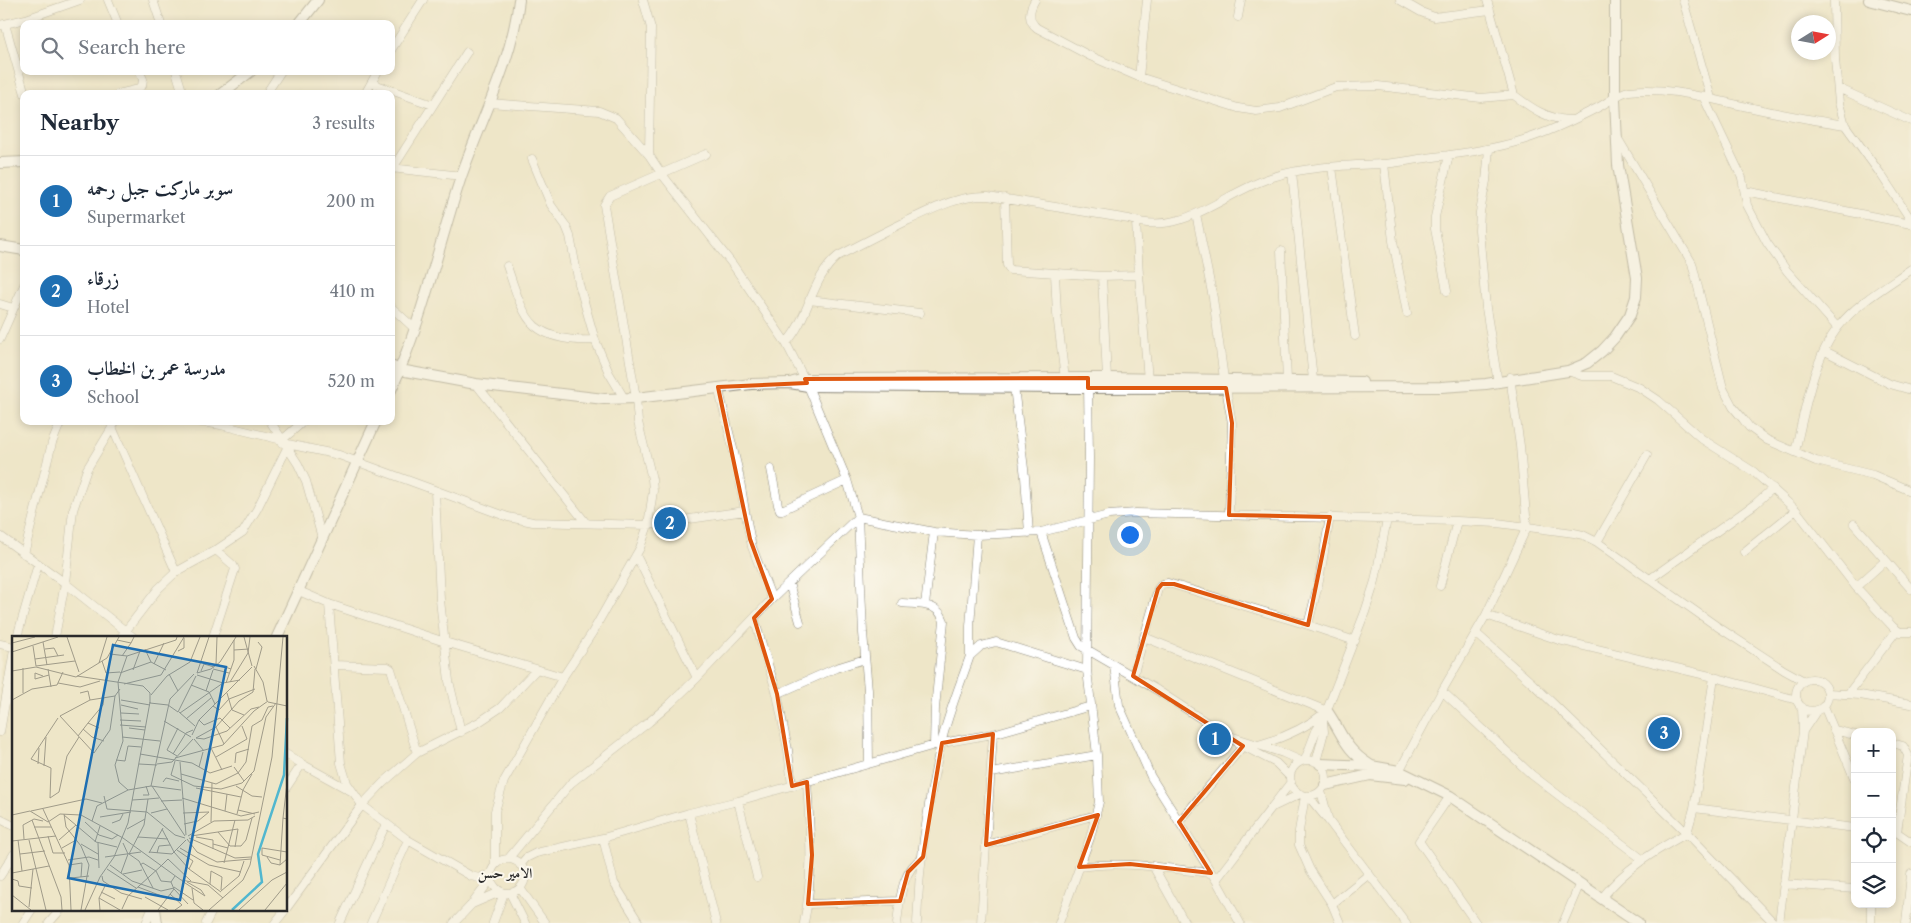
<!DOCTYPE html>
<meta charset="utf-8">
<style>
:root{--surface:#fff;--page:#f2f2f3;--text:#1f2937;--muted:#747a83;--line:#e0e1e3;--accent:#1f6fb2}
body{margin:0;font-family:"Libre Caslon Text",Amiri,serif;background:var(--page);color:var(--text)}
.controls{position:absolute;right:15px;bottom:15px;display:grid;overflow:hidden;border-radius:10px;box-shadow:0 2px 8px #0003}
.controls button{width:45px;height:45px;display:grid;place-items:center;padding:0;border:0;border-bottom:1px solid var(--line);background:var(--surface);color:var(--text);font:25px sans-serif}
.compass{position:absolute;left:1791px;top:15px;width:45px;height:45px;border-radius:50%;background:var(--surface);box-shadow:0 2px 8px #0003;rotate:79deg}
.you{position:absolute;left:1129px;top:534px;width:18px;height:18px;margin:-12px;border:4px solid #fff;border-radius:50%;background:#1a73e8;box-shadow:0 0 0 8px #1a73e833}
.badge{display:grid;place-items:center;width:32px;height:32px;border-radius:50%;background:var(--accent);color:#fff;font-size:16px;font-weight:700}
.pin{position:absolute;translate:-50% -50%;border:2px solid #fff;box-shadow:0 1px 5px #0006}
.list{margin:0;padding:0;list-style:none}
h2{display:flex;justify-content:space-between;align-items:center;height:65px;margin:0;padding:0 20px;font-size:21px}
h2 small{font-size:16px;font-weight:400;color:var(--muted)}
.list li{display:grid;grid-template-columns:32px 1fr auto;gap:15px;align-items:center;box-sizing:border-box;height:90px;padding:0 20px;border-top:1px solid var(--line)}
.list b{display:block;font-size:19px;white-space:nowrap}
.list p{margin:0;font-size:16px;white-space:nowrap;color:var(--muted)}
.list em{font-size:16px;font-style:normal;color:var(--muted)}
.icon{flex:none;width:28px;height:28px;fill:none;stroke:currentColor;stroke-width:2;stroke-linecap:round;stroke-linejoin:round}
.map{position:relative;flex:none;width:1911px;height:923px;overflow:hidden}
.search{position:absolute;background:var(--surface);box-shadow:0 2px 8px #0003;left:20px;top:20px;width:375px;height:55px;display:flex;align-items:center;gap:12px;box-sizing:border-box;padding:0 18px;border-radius:10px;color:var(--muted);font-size:19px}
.panel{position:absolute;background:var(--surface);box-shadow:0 2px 8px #0003;left:20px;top:90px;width:375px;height:335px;border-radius:10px}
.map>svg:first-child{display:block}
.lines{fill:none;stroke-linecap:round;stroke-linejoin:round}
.minor-casing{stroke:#8c887a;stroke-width:9}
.tertiary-casing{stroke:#8c887a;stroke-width:12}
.minor{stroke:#fff;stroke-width:8}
.tertiary{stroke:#fff;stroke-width:10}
.marked{fill:none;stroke:#df570e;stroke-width:4;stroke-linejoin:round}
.labels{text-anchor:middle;stroke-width:4;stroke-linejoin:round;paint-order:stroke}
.neighbourhood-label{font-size:14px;font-weight:bold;fill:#2b2b2b;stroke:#fbf7ec}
.inset-river{fill:none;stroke:#51b7cf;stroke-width:2.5}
.inset-road{fill:none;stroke:#a09b89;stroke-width:1}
.view{fill:#1f6fb2;fill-opacity:0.15;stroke:#1f6fb2;stroke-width:2.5}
.inset-edge{fill:none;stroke:#2b2b2b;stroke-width:2.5}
</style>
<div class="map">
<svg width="1911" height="923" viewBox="0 0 1911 923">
<rect width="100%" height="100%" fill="#fbf7ec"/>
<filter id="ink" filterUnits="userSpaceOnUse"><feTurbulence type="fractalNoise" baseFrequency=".02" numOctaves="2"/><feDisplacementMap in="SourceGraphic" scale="10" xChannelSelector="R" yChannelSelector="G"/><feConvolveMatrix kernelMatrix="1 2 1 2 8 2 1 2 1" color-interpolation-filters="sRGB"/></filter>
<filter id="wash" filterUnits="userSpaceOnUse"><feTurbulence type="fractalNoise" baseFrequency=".0096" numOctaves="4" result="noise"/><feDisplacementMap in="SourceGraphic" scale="20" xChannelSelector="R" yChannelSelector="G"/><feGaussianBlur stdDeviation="1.12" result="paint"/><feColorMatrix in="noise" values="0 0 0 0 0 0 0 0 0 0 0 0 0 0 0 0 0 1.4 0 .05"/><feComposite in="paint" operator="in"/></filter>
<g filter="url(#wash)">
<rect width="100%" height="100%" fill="#eee6c8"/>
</g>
<g filter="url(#ink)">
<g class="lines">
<defs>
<path id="minor" d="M108 0 118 24
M153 0 161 24
M643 0 651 28 649 155
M1035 0C1029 10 1027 20 1037 28L1088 55 1139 77 1238 108 1256 111 1280 108 1336 87 1378 86 1481 98 1514 95
M1400 0 1421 12 1434 17 1490 10
M1487 0 1514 95C1531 108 1548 120 1571 120
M1683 0 1711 98
M1834 0 1835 59 1839 103 1845 125 1882 176 1911 220
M1238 17 1241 0
M5 24 25 94
M0 25 26 19 80 0
M391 50 423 0
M176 71 183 94
M1139 77 1147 0
M371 83 433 105
M1838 88 1911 121
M118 94 135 90 142 86 143 79 139 71
M266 94 281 71
M365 94 378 71
M1703 96 1742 178 1747 205 1767 243 1787 271 1837 327
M489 103 599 111 616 118 649 155 661 173 733 265 786 343 808 386 847 480 858 517 863 633 868 690 869 763
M1617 137 1692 263 1723 388 1733 407 1743 419 1749 427 1767 440 1816 461 1873 475 1911 491
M1489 149 1486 181 1480 212 1479 230 1486 308 1498 383
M532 159 551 205 566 226 570 236 579 284 595 340 609 373 624 398
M1384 164 1393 241 1407 313
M1332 167 1355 336
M391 168 462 176
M391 171 467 52
M1292 172 1313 380
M1745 191 1911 224
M1005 198 1007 265 1010 270 1102 276 1139 275 1148 380
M1196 214 1213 298 1224 379
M1136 222 1139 275
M1281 251 1287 380
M507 266C513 283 521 314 535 326 551 339 576 341 595 340
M1055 274 1057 314 1065 379
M1102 276 1107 378
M1447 291 1435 229V217L1449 155
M809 300 920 313
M0 304 13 308
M391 307 415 329
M0 339 24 285
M786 343C809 319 811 278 838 256 861 244 884 232 907 221 933 209 959 195 988 196L1129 219C1184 238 1223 192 1273 177 1307 166 1345 166 1381 164 1399 163 1416 159 1434 157 1464 153 1494 149 1523 140 1549 132 1574 120 1599 107 1607 103 1620 92 1629 91 1669 86 1709 99 1748 107 1780 114 1812 120 1845 125
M1825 351 1890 384 1911 390
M1568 371 1582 376H1611L1640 388 1658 400 1702 439 1754 472 1796 510 1856 587 1893 627 1900 632H1911
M1510 377 1520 446 1527 527 1486 615 1559 640 1714 677 1797 700
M476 384 586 523
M718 387 738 469 745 511
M1014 387 1025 477 1029 533
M1226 388 1232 423 1229 515
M196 421 221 425 282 440 304 421
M270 421 298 464 306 481 322 538
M112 427 176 572
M283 443 339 455 508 517 533 522 648 525 745 511 752 547 772 599
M1795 452C1804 414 1813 358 1839 326 1857 303 1887 286 1911 269
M771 469 778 505 780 510H782L847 480
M435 491 440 600 449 681 461 732
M858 517 934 532 977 535 1041 532 1109 515 1136 513 1457 521 1497 523 1574 533 1583 535 1597 542 1715 625 1784 670 1804 681
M1854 524 1911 589
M1041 532 1076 638 1081 646 1157 690 1243 746 1276 763 1290 777
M0 536 65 583 133 637
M1597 542 1647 455
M1744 552 1796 510
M24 554 52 443 61 421
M636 555 697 678
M1650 579 1755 504 1773 488
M789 583 800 622
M1440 586 1457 521
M1856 587 1885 561
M299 591 329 604 445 642 563 677
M902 603C920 605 938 602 944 621L935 708 934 745
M329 604 341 763 347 783 362 805 408 840 471 876 479 878 490 874
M925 605 934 532
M754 618 777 694 788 750 792 786
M1308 625 1319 581 1330 517
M1477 634 1533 684 1687 833 1774 923
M17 637 38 564
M55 637 65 583 73 510 87 469 116 421
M121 637 158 589 176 572 216 550 243 532 257 509 287 448
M213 637 235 569 233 565 216 550
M1144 637 1327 711C1306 728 1284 738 1258 745
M0 644 14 647
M970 656V626L977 535
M334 665 388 667 391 669 417 753
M1114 665 1119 705 1151 777 1216 880 1240 923
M1133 676 1158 589 1162 584 1168 583 1308 625 1355 641
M1796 695a16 16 0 1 1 32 0a16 16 0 1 1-32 0Z
M1442 691 1532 775 1642 859
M1828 693 1860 695 1911 704
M777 694 836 668 865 659
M1848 694 1897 630
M1824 706 1855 780
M1834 730 1855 735
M1803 731 1817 710
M0 732 14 650
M1233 737 1283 753 1301 761
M1892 743 1903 746 1908 755 1897 832
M286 754 302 764 286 788
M1305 760 1316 731 1323 720 1365 612 1375 581 1387 519
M1290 778a18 18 0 1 1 36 0a18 18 0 1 1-36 0Z
M1316 762 1324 732 1323 720
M302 764 351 791
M991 773 1097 755
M1397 775 1442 691 1486 615
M1321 791 1328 818
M1305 796 1299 831V845L1310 870 1332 904 1340 923
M1308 796 1328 820 1406 923
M1450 796 1419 841 1476 923
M738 801 757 877
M1275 806 1300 794
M1694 808 1855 828
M689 813 716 923
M0 819 14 826
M1179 822 1243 746
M1892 829 1911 842
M603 838 614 883 639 923
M986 845 1096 815
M491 876a17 17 0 1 1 34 0a17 17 0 1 1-34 0Z
M508 859 571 783 649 722 670 704 697 678 772 599 858 517
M495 864V811L504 781 563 677 592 633 640 548 648 525 653 491 652 479 638 422 636 398 604 205 610 196 706 154
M520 865 526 858 536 853 603 838 689 813 738 801 942 743 993 734 1091 706
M1153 866 1185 923
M1079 867C1124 860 1167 869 1211 873
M0 876 14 854
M1216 880 1291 782
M1783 884 1855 889
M520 888 545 923
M510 893 525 923
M1602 898C1625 868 1655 851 1687 833L1694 808 1714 677
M472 904 500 892
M808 904 900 901
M1332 904 1368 875
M286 909 362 805 383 783 417 753 479 722 500 708 536 670
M23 923 32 909
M49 923 61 909
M146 923 152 909
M206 923 213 909
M275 923 286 909
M340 923 386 824
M371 923 408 840
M454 923 472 904 491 879
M493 923 504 893
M804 923C814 874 810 832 807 782
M897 923C900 900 901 871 923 857
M917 923C919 866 928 800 941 744 948 714 960 685 970 656L981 646 996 642 1087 670
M981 923 993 734
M1059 923 1090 838 1099 802 1097 755 1087 670 1089 458 1088 383
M1563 923 1580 883
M1779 923 1803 731 1802 707
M1871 923V904
M1906 923 1911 874"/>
<path id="tertiary" d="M1869 0 1911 11
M299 24 318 0
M221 94 251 71
M0 163 24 162
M0 246 24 250
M391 366 400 370 476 384 604 399 636 398 751 384 790 383 808 386 1066 388 1441 387 1486 384 1568 371 1587 363 1602 351 1615 337 1630 315 1636 297 1637 278 1618 165 1615 99V0
M793 382 805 379 1107 378 1362 382
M391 390C422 322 438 247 461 177 481 119 512 62 519 0
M277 637 376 421
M1327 711C1343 734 1344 749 1370 765
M1320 764 1371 766 1399 771 1450 796 1638 923
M1325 785 1370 775 1405 779
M155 909 157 923"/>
</defs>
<use href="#minor" class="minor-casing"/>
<use href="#tertiary" class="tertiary-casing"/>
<use href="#minor" class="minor"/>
<use href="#tertiary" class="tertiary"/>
</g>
</g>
<path d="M0 0H1911V923H0ZM1088 378V388H1226L1232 423 1229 515 1330 517 1308 625 1174 584H1162L1158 589 1133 676 1243 746 1179 822 1211 873 1130 864 1079 867 1098 815 986 845 993 734 942 743 923 857 908 872 900 901 808 904 812 855 807 782 792 786 777 694 754 618 772 599 750 539 718 387 807 383 805 379Z" fill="#eee6c8" fill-opacity=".55" fill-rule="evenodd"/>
<path class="marked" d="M1088 378V388H1226L1232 423 1229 515 1330 517 1308 625 1174 584H1162L1158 589 1133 676 1243 746 1179 822 1211 873 1130 864 1079 867 1098 815 986 845 993 734 942 743 923 857 908 872 900 901 808 904 812 855 807 782 792 786 777 694 754 618 772 599 750 539 718 387 807 383 805 379Z"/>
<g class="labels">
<g class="neighbourhood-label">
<text x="505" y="878">الامير حسن</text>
</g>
</g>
<g transform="translate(12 636)">
<rect width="275" height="275" fill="#eee6c8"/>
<path class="inset-river" d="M220 274 250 246 246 218 272 139 275 82"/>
<path class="inset-road" d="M55 1 67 36M205 1 204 28 219 33M232 1 240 30M105 4 119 7 122 1M31 6 35 29M0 7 23 1M21 10 24 30M33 13 42 12 46 20M133 13 139 26 154 34M222 14 237 13M166 15 172 12V2M0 16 46 1M98 18 115 20 164 4 165 1M110 20 119 7M115 20 106 46 111 105 103 129 107 146 116 154M23 23 52 19M90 25 94 37 108 36M87 27 95 1M142 28 152 7M24 30 63 25M242 30 251 46 255 65M36 33 39 51M201 33 217 37M244 33 250 11 246 6M121 34 128 15M0 35 24 31 64 41 95 22 107 1M189 35 192 28 202 31M108 37 139 26M185 37 199 33 208 26 224 1M185 37 197 1M157 38 166 55M185 39 211 47 228 44M31 40 23 37V43L37 39M65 40 131 50 138 57V67M218 46 236 17 238 1M46 47 68 51 88 45M214 47 222 24V4M112 48 149 39 172 1M179 49 197 56 203 68M194 55 201 34M11 57V32M68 57 76 55 78 64M215 57 220 74 232 79M139 59 155 40 178 26 188 1M103 60 98 94 82 117 48 80 78 64 103 60 108 53M0 64 20 53 45 49 51 36M109 64 138 69M256 66 275 70M138 67 156 69 166 76 184 40M109 69 126 73M201 70 207 74 217 63 243 53M167 76 183 90M109 77 127 78M168 77 211 47M46 82 19 123 39 132 38 162 47 156 55 120 67 101M174 83 199 62M108 84 129 85M187 84 192 89 208 82 218 92M152 85 179 101M76 87 91 69 92 61M108 89 134 91M204 91 212 108M117 92 133 94M71 93 80 101 92 105M180 99 187 84 240 31M66 100 76 87 87 92M110 101 148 105M184 102 204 91 227 65 241 56 243 33M184 102 192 103 215 95 239 73 247 71M182 103 192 115M199 112 210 134M128 118 180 127 198 137 220 130M161 118 174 97 181 94M165 120 155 114 166 92M204 121 235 103 230 90M163 122 211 109 242 75 256 65M104 124 113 125 116 110 129 111M163 125 159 139 182 150 209 153 230 147 242 135 254 81 264 67M168 126 174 199M223 127 224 117 237 113M26 128 27 112M127 128 145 129M145 128 160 126 181 103M32 130 34 101M187 131 191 116M222 131 232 145M169 138 204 148 226 137 234 126 240 90 250 84 256 71 261 70M151 146 154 142 167 145M139 150 158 63 182 38M140 150 173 200M224 150 240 160 250 161M184 152 229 161M131 159H137L134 150M92 160 95 173 135 176 163 199 173 202M170 162 229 180 247 176M120 164 136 163M149 165 170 164M31 173 57 229 59 274M226 174 243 178M19 175 74 163 90 167M213 175 215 158M139 177 155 173M171 177 197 176M52 178 54 191 69 210 77 229 69 274M225 178 231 154 240 138M0 179 18 175 36 186 48 178 69 179 111 202 169 244 196 249 211 262M52 179 84 206 105 211M88 181 119 176M271 182 275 147M275 183 271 182 268 229 275 223M20 184 49 261 50 274M80 185 85 170 116 154 139 150 169 154M73 186 87 199 100 203 106 199M199 186 200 147M100 187 108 184 111 178M172 188 186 185 197 176M22 191H39M115 193 133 183M150 193 162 216 177 233 209 256M206 196 218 210H229L234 204 240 182M36 200 41 217H53M176 200 202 185 236 184 243 180M179 200 226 193 223 211M126 201 156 203M184 201 201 204V213M177 202 223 222 239 221M12 203 11 189 22 183 31 185M175 203 185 216 205 226 239 223M6 204 10 235M17 204 34 274M47 204 64 189M0 205 44 200M83 206 88 190M86 207 87 232M69 208 86 218M201 208 216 212M50 212 64 204M168 212 197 229 229 236M165 214 181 225 177 233M137 216 160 218 174 204M137 217 151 192M145 217 147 210 158 209M8 218 33 215M117 218 132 189 136 163 147 162M117 218 127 225 141 252M93 221 129 216M255 221 259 227 268 229M56 224 77 221 86 224M268 224 250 219V212L275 216M212 227 223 184M57 229 70 227 69 241M98 229 120 245 149 255 162 252M128 229 131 227 144 235 149 245 159 246M149 230 156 223 179 245M95 233 124 252M0 237 37 230M109 237 116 218 111 207M111 238 130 234M90 240 91 245 109 257 130 263M59 242 77 240M0 243 6 245 7 250 20 252M170 245 193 260M175 246 189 254 193 260M198 248 199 235 210 241 209 254M126 251 155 262M162 251 181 264M180 252 182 267 191 274M162 253 176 268M209 255 227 240 232 225M89 256 103 263M158 258 170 269 163 274M0 259 19 274M133 261 156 274M87 262 108 274M17 271 21 233M110 273 116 260 149 230M73 274 88 241 102 221 116 187 138 66M88 274 87 262 94 248M146 274 162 253 159 246 163 240M197 274 231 244 238 229 260 121 271 1M227 274 260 244 275 236M253 274 275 247"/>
<path class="view" d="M101 9 214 31 168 264 56 242Z"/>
<rect width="275" height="275" class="inset-edge"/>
</g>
</svg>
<div class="controls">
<button>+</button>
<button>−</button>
<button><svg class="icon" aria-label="locate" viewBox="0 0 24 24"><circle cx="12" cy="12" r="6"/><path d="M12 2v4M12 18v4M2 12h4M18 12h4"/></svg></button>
<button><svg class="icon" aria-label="layers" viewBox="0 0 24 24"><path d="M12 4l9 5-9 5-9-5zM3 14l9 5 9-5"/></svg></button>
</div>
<svg class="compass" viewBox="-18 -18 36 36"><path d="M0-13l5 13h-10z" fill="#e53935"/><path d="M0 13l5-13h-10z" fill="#747a83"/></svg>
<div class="you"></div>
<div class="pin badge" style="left:1215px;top:739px">1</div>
<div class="pin badge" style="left:670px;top:523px">2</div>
<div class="pin badge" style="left:1664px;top:733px">3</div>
<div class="search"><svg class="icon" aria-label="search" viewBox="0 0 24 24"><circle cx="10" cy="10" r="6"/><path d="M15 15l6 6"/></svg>Search here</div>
<section class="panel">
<h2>Nearby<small>3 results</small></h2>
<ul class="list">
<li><span class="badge">1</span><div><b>سوبر ماركت جبل رحمه</b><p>Supermarket</p></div><em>200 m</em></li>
<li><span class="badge">2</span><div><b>زرقاء</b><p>Hotel</p></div><em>410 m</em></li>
<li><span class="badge">3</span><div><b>مدرسة عمر بن الخطاب</b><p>School</p></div><em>520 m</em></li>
</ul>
</section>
</div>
